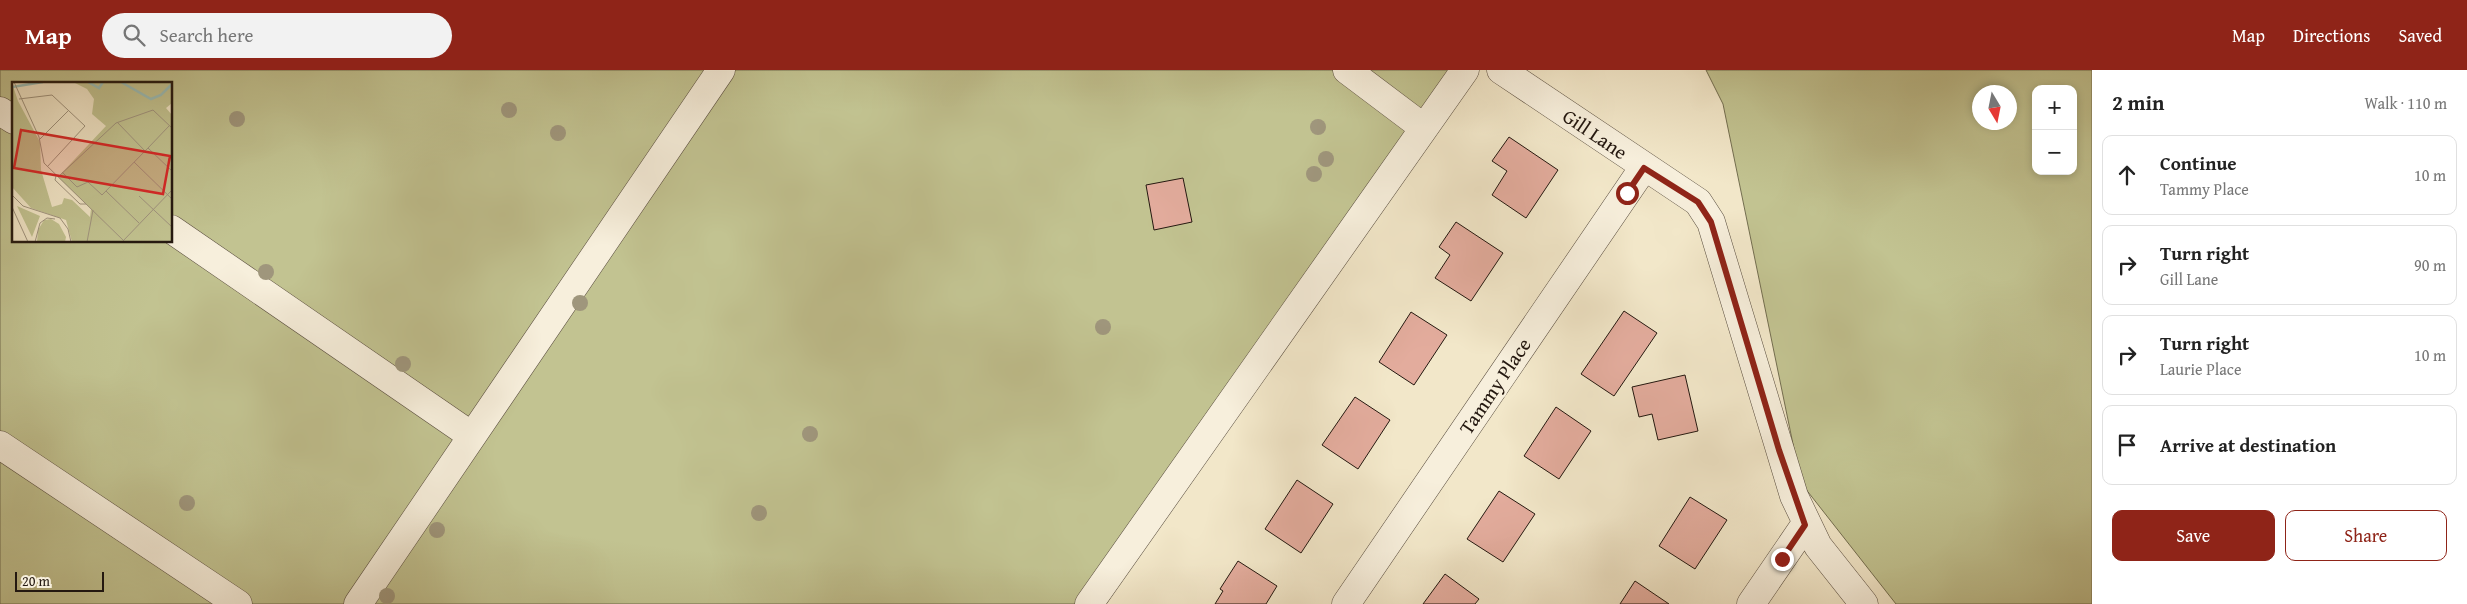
<!DOCTYPE html>
<meta charset="utf-8">
<style>
:root{--surface:#fff;--page:#f2f2f2;--text:#222;--muted:#767676;--line:#e0e0e0;--accent:#8f2418}
body{margin:0;font-family:"Gentium Book Plus",serif;background:var(--page);color:var(--text)}
.controls{position:absolute;right:15px;top:15px;display:grid;overflow:hidden;border-radius:10px;box-shadow:0 2px 8px #0003}
.controls button{width:45px;height:45px;display:grid;place-items:center;padding:0;border:0;border-bottom:1px solid var(--line);background:var(--surface);color:var(--text);font:25px sans-serif}
.compass{position:absolute;left:1972px;top:15px;width:45px;height:45px;border-radius:50%;background:var(--surface);box-shadow:0 2px 8px #0003;rotate:170deg}
.scale{position:absolute;left:15px;bottom:12px;width:89px;box-sizing:border-box;padding-left:5px;border:2px solid #241810;border-top:0;font-size:14px;line-height:18px;white-space:nowrap;color:#241810;-webkit-text-stroke:4px #f7efdc;paint-order:stroke}
.stop{position:absolute;width:15px;height:15px;margin:-11px;border:4px solid #8f2418;border-radius:50%;background:#fff}
.stop.end{background:#8f2418;border-color:#fff;box-shadow:0 1px 5px #0008}
.list{margin:0;padding:0;list-style:none}
h2{display:flex;justify-content:space-between;align-items:center;height:65px;margin:0;padding:0 20px;font-size:21px}
h2 small{font-size:16px;font-weight:400;color:var(--muted)}
.list li{display:grid;grid-template-columns:32px 1fr auto;gap:15px;align-items:center;box-sizing:border-box;height:80px;margin:0 10px 10px;padding:0 10px;border:1px solid var(--line);border-radius:10px}
.list b{display:block;font-size:19px;white-space:nowrap}
.list p{margin:0;font-size:16px;white-space:nowrap;color:var(--muted)}
.list em{font-size:16px;font-style:normal;color:var(--muted)}
.actions{display:flex;gap:10px;padding:15px 20px}
.actions a{flex:1;padding:11px 0;border:1px solid var(--accent);border-radius:10px;text-align:center;font-size:18px;color:var(--accent)}
.actions .main{background:var(--accent);color:#fff}
.icon{flex:none;width:28px;height:28px;fill:none;stroke:currentColor;stroke-width:2;stroke-linecap:round;stroke-linejoin:round}
.map{position:relative;flex:none;width:2092px;height:534px;overflow:hidden}
header{display:flex;align-items:center;gap:30px;box-sizing:border-box;height:70px;padding:0 25px;background:var(--accent);color:#fff}
header strong{font-size:24px}
nav{display:flex;gap:28px;margin-inline-start:auto;font-size:18px}
.search{width:350px;height:45px;background:var(--page);display:flex;align-items:center;gap:12px;box-sizing:border-box;padding:0 18px;border-radius:28px;color:var(--muted);font-size:19px}
main{display:flex}
aside{flex:1;background:var(--surface)}
.map>svg:first-child{display:block}
.green{fill:#c2c391;stroke:#736e50;fill-rule:evenodd}
.building{fill:#e3ac9d;stroke:#241810}
.lines{fill:none;stroke-linecap:round;stroke-linejoin:round}
.minor-casing{stroke:#584c3e;stroke-width:29}
.minor{stroke:#f7efdc;stroke-width:28}
.tree{fill:#9f967c}
.route{stroke:#8f2418;stroke-width:6}
.labels{text-anchor:middle;stroke-width:4.5;stroke-linejoin:round;paint-order:stroke}
.street-label{font-size:20px;fill:#241810;stroke:#f7efdc}
.inset-river{fill:none;stroke:#9bbfb9;stroke-width:2.5}
.inset-road{fill:none;stroke:#a0947f;stroke-width:1}
.view{fill:#d62828;fill-opacity:0.15;stroke:#d62828;stroke-width:2.5}
.inset-edge{fill:none;stroke:#241810;stroke-width:2.5}
</style>
<header>
<strong>Map</strong>
<div class="search"><svg class="icon" aria-label="search" viewBox="0 0 24 24"><circle cx="10" cy="10" r="6"/><path d="M15 15l6 6"/></svg>Search here</div>
<nav><a>Map</a><a>Directions</a><a>Saved</a></nav>
</header>
<main>
<div class="map">
<svg width="2092" height="534" viewBox="0 0 2092 534">
<rect width="100%" height="100%" fill="#f2e7c9"/>
<filter id="stains"><feTurbulence type="fractalNoise" baseFrequency=".004" numOctaves="4"/><feColorMatrix values="0 0 0 0 .2 0 0 0 0 .09 0 0 0 0 .02 0 0 0 .5 -.17"/></filter>
<radialGradient id="worn" r=".72"><stop offset=".6" stop-color="#630" stop-opacity="0"/><stop offset="1" stop-color="#630" stop-opacity=".3"/></radialGradient>
<path class="green" d="M0 0H1466L1106 534H0ZM14 14H171V171H14Z
M1706 0H2092V534H1896L1801 413 1723 34ZM2036 19H2073V101H2036ZM1980 22H2010V52H1980Z"/>
<path class="building" d="M1509 67 1558 100 1526 148 1492 125 1507 101 1492 91Z
M1183 108 1192 152 1154 160 1146 115Z
M1456 152 1503 183 1471 231 1435 208 1450 185 1439 177Z
M1624 241 1657 263 1614 326 1581 304Z
M1411 242 1447 265 1414 315 1379 292Z
M1685 305 1698 361 1658 370 1652 344 1639 347 1632 317Z
M1355 327 1390 350 1358 399 1322 375Z
M1556 337 1591 361 1559 409 1524 386Z
M1297 410 1333 434 1301 483 1265 459Z
M1499 421 1535 444 1503 492 1467 469Z
M1690 427 1727 450 1695 499 1659 476Z
M1238 491 1277 516 1266 534H1215L1223 521 1220 519Z
M1445 504 1479 529 1475 534H1423Z
M1635 511 1669 534H1620Z"/>
<g class="lines">
<defs>
<path id="minor" d="M1347 0 1424 58
M1501 0 1698 132 1711 152 1794 426 1818 476 1864 534
M0 41 14 50
M171 159 472 366
M0 375 238 534
M358 534 721 0
M1089 534 1465 0
M1346 534 1644 97
M1751 534 1805 455"/>
</defs>
<use href="#minor" class="minor-casing"/>
<use href="#minor" class="minor"/>
</g>
<g class="tree">
<circle cx="509" cy="40" r="8"/>
<circle cx="237" cy="49" r="8"/>
<circle cx="1318" cy="57" r="8"/>
<circle cx="558" cy="63" r="8"/>
<circle cx="1326" cy="89" r="8"/>
<circle cx="1314" cy="104" r="8"/>
<circle cx="266" cy="202" r="8"/>
<circle cx="580" cy="233" r="8"/>
<circle cx="1103" cy="257" r="8"/>
<circle cx="403" cy="294" r="8"/>
<circle cx="810" cy="364" r="8"/>
<circle cx="187" cy="433" r="8"/>
<circle cx="759" cy="443" r="8"/>
<circle cx="437" cy="460" r="8"/>
<circle cx="387" cy="526" r="8"/>
</g>
<g class="lines">
<path class="route" d="M1627 123 1644 98 1698 132 1711 152 1779 380 1805 455 1782 489"/>
</g>
<g class="labels">
<g class="street-label">
<text transform="translate(1595 64) rotate(34)" y="7">Gill Lane</text>
<text transform="translate(1495 316) rotate(-56)" y="7">Tammy Place</text>
</g>
</g>
<g transform="translate(12 12)">
<rect width="160" height="160" fill="#f2e7c9"/>
<path d="M61 0H160V21L154 26 160 33V160H60L54 138 19 126 0 105V1L6 19 28 60 29 88 40 125 50 122 52 116 60 118 78 135 79 127 46 95 94 44 80 32 82 17 75 7ZM5 124 28 134 20 155ZM39 137 47 142 54 155 53 160H25L26 148 32 138Z" fill="#c2c391"/>
<path class="inset-river" d="M76 0 87 6 91 0M109 0 139 17 149 13 160 2M0 5 31 0"/>
<path class="inset-road" d="M2 0 27 55 32 81 113 160M7 17 40 13 73 44 35 85M105 40 133 69 136 66 160 89M28 57 57 28M136 66 157 44M122 80 160 117M50 90 65 105 76 100 90 113 133 69M44 94 43 98 68 122H74M46 95 104 41 141 28 160 46M94 109 127 141M0 113 11 124 48 136 56 147 59 160M127 114 160 145M0 125 16 160M111 159 160 108M23 160 28 141 35 136 43 137M75 160 81 128"/>
<path class="view" d="M9 48 158 74 151 112 2 86Z"/>
<rect width="160" height="160" class="inset-edge"/>
</g>
<rect width="100%" height="100%" filter="url(#stains)"/>
<rect width="100%" height="100%" fill="url(#worn)"/>
</svg>
<div class="controls">
<button>+</button>
<button>−</button>
</div>
<svg class="compass" viewBox="-18 -18 36 36"><path d="M0-13l5 13h-10z" fill="#e53935"/><path d="M0 13l5-13h-10z" fill="#767676"/></svg>
<div class="scale">20 m</div>
<div class="stop" style="left:1627px;top:123px"></div>
<div class="stop end" style="left:1782px;top:489px"></div>
</div>
<aside>
<h2>2 min<small>Walk · 110 m</small></h2>
<ul class="list">
<li><svg class="icon" aria-label="ahead" viewBox="0 0 24 24"><path d="M12 20V5M6 11l6-6 6 6"/></svg><div><b>Continue</b><p>Tammy Place</p></div><em>10 m</em></li>
<li><svg class="icon" aria-label="right" viewBox="0 0 24 24"><path d="M7 20v-9h11M14 6l5 5-5 5"/></svg><div><b>Turn right</b><p>Gill Lane</p></div><em>90 m</em></li>
<li><svg class="icon" aria-label="right" viewBox="0 0 24 24"><path d="M7 20v-9h11M14 6l5 5-5 5"/></svg><div><b>Turn right</b><p>Laurie Place</p></div><em>10 m</em></li>
<li><svg class="icon" aria-label="arrive" viewBox="0 0 24 24"><path d="M6 21V4h12l-3 4 3 4H6"/></svg><div><b>Arrive at destination</b></div></li>
</ul>
<div class="actions"><a class="main">Save</a><a>Share</a></div>
</aside>
</main>
